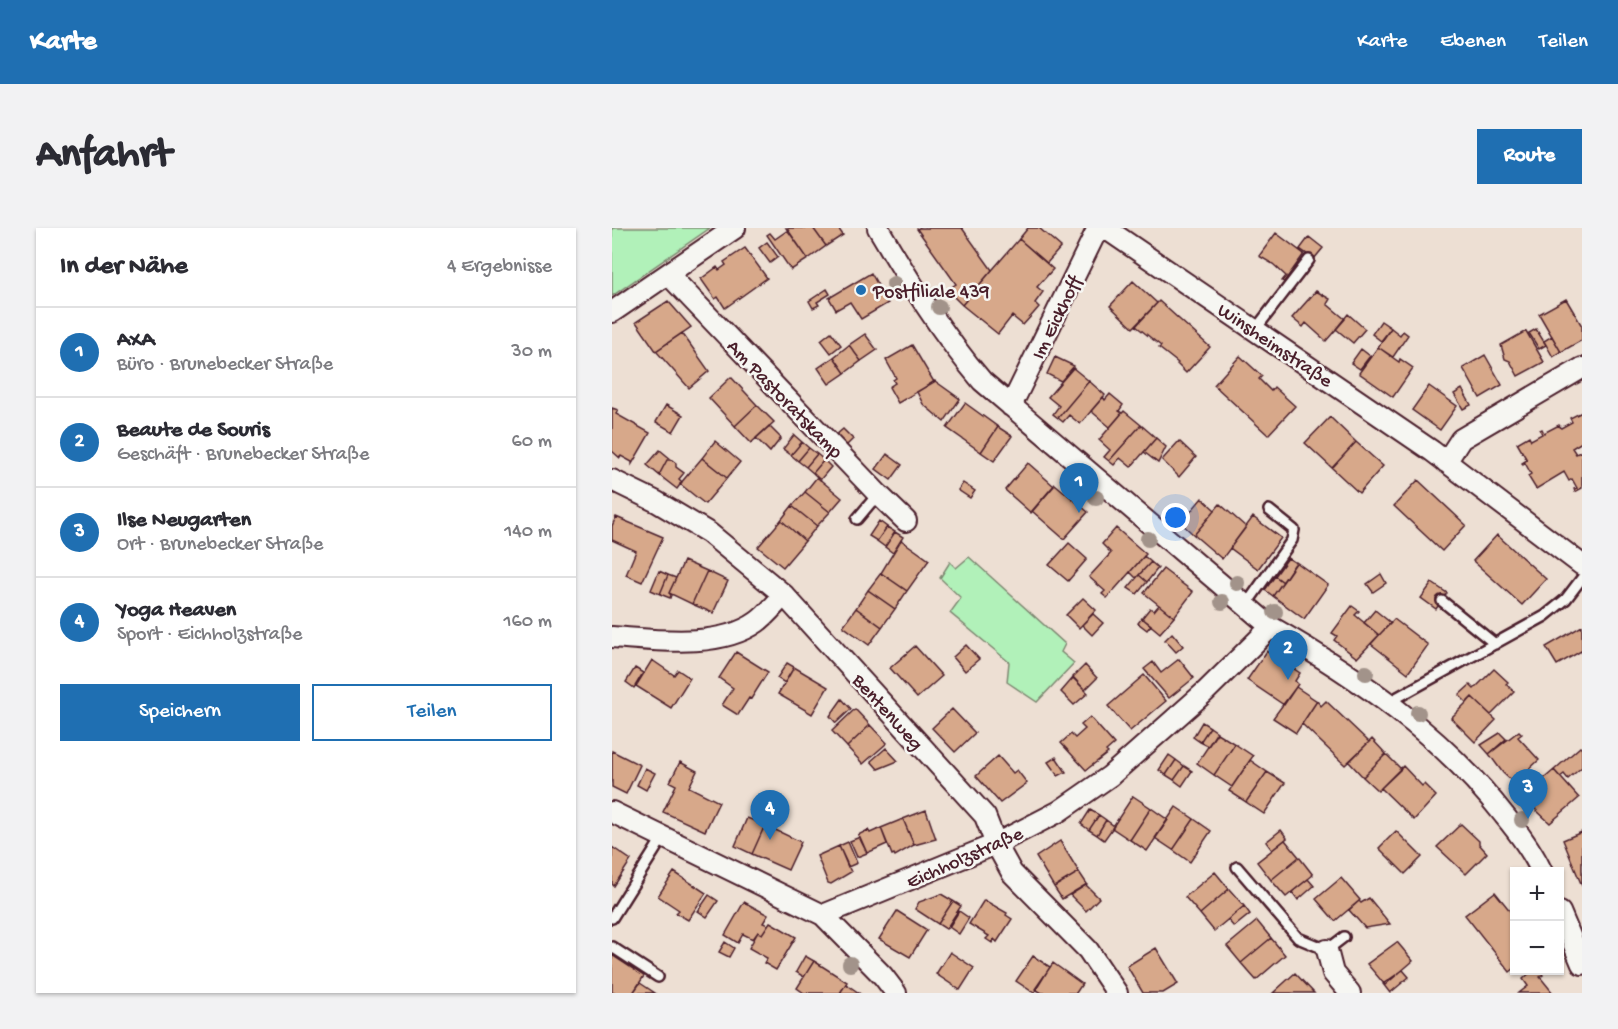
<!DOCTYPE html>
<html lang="de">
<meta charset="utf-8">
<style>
:root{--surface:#fff;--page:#f2f2f3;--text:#2b2b33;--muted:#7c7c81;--line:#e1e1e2;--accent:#1f6fb2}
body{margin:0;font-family:"Gochi Hand",sans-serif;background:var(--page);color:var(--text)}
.controls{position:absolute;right:18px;bottom:18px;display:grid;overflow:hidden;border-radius:0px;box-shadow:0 2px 4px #0004}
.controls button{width:54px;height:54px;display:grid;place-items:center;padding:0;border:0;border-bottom:2px solid var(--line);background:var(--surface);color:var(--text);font:30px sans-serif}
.you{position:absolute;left:564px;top:290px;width:21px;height:21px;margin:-15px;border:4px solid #fff;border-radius:50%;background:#1a73e8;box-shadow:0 0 0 9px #1a73e833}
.badge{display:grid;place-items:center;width:39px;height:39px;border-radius:50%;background:var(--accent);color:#fff;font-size:20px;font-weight:700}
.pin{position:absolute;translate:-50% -50px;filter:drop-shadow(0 2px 3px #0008)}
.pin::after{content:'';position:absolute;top:32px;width:21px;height:18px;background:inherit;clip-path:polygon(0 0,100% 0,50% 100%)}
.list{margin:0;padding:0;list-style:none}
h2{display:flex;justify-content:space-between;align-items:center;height:78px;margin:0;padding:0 24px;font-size:26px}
h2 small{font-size:20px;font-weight:400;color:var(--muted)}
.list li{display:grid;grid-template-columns:39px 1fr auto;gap:18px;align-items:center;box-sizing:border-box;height:90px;padding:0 24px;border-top:2px solid var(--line)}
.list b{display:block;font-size:22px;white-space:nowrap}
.list p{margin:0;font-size:20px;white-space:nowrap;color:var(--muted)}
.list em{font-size:20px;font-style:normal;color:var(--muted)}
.actions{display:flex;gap:12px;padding:18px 24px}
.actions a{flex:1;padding:14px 0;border:2px solid var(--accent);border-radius:0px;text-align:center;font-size:21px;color:var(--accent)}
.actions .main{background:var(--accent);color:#fff}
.map{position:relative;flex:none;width:970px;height:765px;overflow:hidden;border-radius:0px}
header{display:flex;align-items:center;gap:36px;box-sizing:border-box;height:84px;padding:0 30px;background:var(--accent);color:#fff}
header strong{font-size:28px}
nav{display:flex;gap:33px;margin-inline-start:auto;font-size:21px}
.intro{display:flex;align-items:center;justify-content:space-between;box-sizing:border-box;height:144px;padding:0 36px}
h1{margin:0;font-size:42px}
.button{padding:15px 27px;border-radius:0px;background:var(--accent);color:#fff;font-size:21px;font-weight:700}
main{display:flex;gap:36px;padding:0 36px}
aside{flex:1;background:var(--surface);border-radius:0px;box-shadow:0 2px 4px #0004}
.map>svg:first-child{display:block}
.green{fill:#b1f1b9;stroke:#7e8872;stroke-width:1.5}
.building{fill:#d7a88a;stroke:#4a1f2b;stroke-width:1.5}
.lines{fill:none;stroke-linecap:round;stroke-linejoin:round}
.lane-casing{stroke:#4a1f2b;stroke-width:14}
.street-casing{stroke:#4a1f2b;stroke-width:24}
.lane{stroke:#f6f6f2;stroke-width:9}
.street{stroke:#f6f6f2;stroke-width:20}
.tree{fill:#a2938a}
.poi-dot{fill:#1f6fb2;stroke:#f6f6f2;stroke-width:2}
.labels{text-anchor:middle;stroke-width:5;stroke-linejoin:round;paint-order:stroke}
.poi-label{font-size:20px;fill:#4a1f2b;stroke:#f6f6f2;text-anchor:start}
.street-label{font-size:20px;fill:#4a1f2b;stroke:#f6f6f2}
</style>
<header>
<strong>Karte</strong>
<nav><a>Karte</a><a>Ebenen</a><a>Teilen</a></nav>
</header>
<div class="intro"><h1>Anfahrt</h1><a class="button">Route</a></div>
<main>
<aside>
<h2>In der Nähe<small>4 Ergebnisse</small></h2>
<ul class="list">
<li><span class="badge">1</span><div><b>AXA</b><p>Büro · Brunebecker Straße</p></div><em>30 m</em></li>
<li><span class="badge">2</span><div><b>Beaute de Souris</b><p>Geschäft · Brunebecker Straße</p></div><em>60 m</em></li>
<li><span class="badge">3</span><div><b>Ilse Neugarten</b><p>Ort · Brunebecker Straße</p></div><em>140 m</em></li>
<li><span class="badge">4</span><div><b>Yoga Heaven</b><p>Sport · Eichholzstraße</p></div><em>160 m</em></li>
</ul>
<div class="actions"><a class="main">Speichern</a><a>Teilen</a></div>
</aside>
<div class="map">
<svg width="970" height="765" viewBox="0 0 970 765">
<rect width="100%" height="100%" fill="#eddfd3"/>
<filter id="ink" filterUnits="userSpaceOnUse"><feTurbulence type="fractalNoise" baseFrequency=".0167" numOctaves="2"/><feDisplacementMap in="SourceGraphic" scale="12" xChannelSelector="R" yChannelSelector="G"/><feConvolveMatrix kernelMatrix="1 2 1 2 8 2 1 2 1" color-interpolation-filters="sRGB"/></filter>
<g filter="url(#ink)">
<path class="green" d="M0 0H98L0 68Z
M357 329 453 416 449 424 462 435 425 474 395 454 397 434 338 385 349 370 328 350 338 334 344 340Z"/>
<path class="building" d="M174 0H201L214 18 196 31Z
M201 0H226L231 7 214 18Z
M307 0H350L380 42 350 77 335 62 344 56 305 1Z
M416 0H427L449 19 435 35 407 11Z
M176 2 196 31 179 42 155 7 158 5 163 11Z
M664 5 692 26 672 54 670 53 674 48 661 36 647 28Z
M697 9 711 20 702 31 688 21Z
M407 11 441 41 425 59 431 64 423 75 427 79 421 86 411 97 400 88 386 106 350 77Z
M155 14 166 29 158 35 147 20Z
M133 20 155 50 113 80 106 69 103 71 89 51 105 39 107 42 114 37 112 34Z
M259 45 276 75 249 91 238 74 224 82 217 70Z
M521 53 545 75 521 100 498 78Z
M215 61 218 66 205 74 207 77 201 80 197 73Z
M704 63 718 71 715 76 733 91 714 113 694 95 691 99 680 90Z
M954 71 970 98V112L949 124 927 86Z
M56 73 79 99 44 123 24 94Z
M547 73 598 119 574 145 565 136 566 135 547 120 549 118 524 98Z
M736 86 753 101 741 115 724 101Z
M769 93 779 100 769 113 760 106Z
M779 100 788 107 791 103 796 107 781 129 766 119Z
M924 101 934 117 927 121 917 105Z
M914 103 932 134 906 148 898 133 893 131 889 117Z
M219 104 229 117 219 125 209 112Z
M70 105 97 143 77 160 44 123Z
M253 106 265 122 249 133 237 117Z
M940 108 949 124 941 129 932 113Z
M237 117 249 133 233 145 222 129Z
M300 117 322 154 286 175 277 159 283 155 281 152 284 150 274 132Z
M766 119 787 134 788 131 801 140 781 169 747 145Z
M749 121 758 128 748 141 739 135Z
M873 127 890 157 868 170 851 140Z
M628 128 650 148 647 151 659 163 662 159 683 178 656 207 602 157Z
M222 129 233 145 217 156 206 140Z
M443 129 462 138 449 153 435 146Z
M461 140 477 153 446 190 441 186 447 178 436 169Z
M119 149 145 177 123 198 97 170Z
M323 153 348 171 332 194 311 176 305 164Z
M477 153 493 167 468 196 457 187 451 194 446 190Z
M817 158 845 178 828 202 800 182Z
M850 161 859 177 851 181 842 166Z
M498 166 511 177 507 183 510 185 498 199 479 183 491 169 493 172Z
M353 175 386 199 369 224 335 200Z
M54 177 71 187 61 204 44 194Z
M145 177 162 194 139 215 123 198Z
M0 180 6 182 4 186 38 205 20 236V234L9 228 8 230 0 223Z
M512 183 529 197 497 233 492 229 498 222 487 212Z
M970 184V214L960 220 964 226 970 223V260L963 264 962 261 965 260 960 251 957 253 952 244 924 261 916 248 919 246 913 235 911 237 910 235 915 232 905 215 917 208 919 212 930 206 928 202 930 201 932 205 947 197 949 200 960 194 958 190Z
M718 189 744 214 720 240 693 215Z
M529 197 544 210 519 239 508 230 502 237 497 233Z
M157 198 169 210 158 224 144 210Z
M386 199 400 208 382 233 369 224Z
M231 201 241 211 234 218 224 207Z
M182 207 190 214 179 227 171 221Z
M544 210 554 219 546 235 532 224Z
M103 213 128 234 115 250 90 230Z
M567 213 584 229 567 249 550 232Z
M190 214 197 220 186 233 179 227Z
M744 214 771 238 747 265 720 240Z
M197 220 205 226 194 239 186 233Z
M48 222 60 232H55L47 247 35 237Z
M205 226 212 232 201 245 194 239Z
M275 226 290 237 279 252 264 241Z
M90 230 115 250 93 276 68 256Z
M55 232H60L64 235V239L72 245 67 251 70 254 65 261 47 247Z
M212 232 219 239 208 252 201 245Z
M416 235 442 258 419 285 393 262Z
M205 249 230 270 218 284 193 264Z
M806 252 854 297 830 323 782 278Z
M351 255 363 263 358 270 346 262Z
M443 256 476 284 452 311 420 283Z
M193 264 218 284 205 298 180 278Z
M590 270 603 282 582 307 569 295Z
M608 276 634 299 610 331 582 307Z
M180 278 205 298 193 313 169 292Z
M4 289 51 309 30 354 14 347 24 323 0 312V298Z
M641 289 669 310 646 341 618 320Z
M169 292 193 313 171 339 146 319Z
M267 293 275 299 265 313 257 308Z
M275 299 283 304 273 319 265 313Z
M504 300 534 326 495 370 490 366 493 363 477 349 499 325 490 316Z
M283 304 291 309 281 325 273 319Z
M885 307 934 351 910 377 861 333Z
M289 312 317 332 295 363 269 345Z
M457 315 475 331 456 353 437 337Z
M532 328 539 334 524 350 518 344Z
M676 330 684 335 671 354 663 348Z
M72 333 95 343 80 376 57 365Z
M539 334 546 340 535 354 527 347Z
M684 334 716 357 692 391 661 368Z
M551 341 581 364 562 389 532 365Z
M47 343 56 347 48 366 39 362Z
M95 343 116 353 101 385 80 376Z
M269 345 295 363 283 381 256 362Z
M769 346 774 355 761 364 755 356Z
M56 347 64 350 57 365 59 367 58 370 48 366Z
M527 347 535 354 525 366 516 360Z
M663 348 671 354 661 368 653 362Z
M820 355 835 365 824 381 809 370Z
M256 362 283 381 270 399 244 380Z
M471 370 484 382 467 400 454 387Z
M547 377 562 389 548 405 530 390 538 380 542 383Z
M740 378 747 383 743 387 767 407 745 430 722 412 725 408 720 405Z
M244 380 270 399 257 417 231 398Z
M763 382 779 395 767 407 752 395Z
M481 386 491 395 480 407 470 397Z
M530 390 539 397 535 402 526 395Z
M782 391 816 417 796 445 759 416Z
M970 398V425L969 423 945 437 934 419Z
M560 405 571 418 564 424 553 412Z
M354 417 367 431 353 443 341 429Z
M303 418 330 448 305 470 278 440Z
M655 423 688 445 683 453 686 456 672 477 635 452Z
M124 424 156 444 139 471 137 470 126 487 110 477 121 460 107 450Z
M567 431 582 450 557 470 532 441 541 434 549 445Z
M40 432 62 447 66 442 78 450 59 480 24 458Z
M175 435 182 439 173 455 165 450Z
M473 437 485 450 473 462 461 449Z
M182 439 216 459 200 486 166 466Z
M23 440 31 445 22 460 14 454Z
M882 441 896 454 894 456 902 464 879 487 860 469 855 475 847 467 858 457 862 461Z
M532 447 554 473 518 503 496 478Z
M461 450 476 465 462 477 449 464Z
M684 459 705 473 684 505 661 490Z
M860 469 884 492 863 514 839 490Z
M230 471 239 481 224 495 218 488Z
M705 473 709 478 714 473 757 514 733 537 690 496Z
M243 481 258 497 235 519 220 503Z
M340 481 363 505 343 524 320 500Z
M478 489 502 516 494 523 496 525 474 542 449 515 459 506 463 510 473 501 469 497Z
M590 494 598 499 588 514 581 509Z
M258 497 275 515 251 536 235 519Z
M598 499 605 504 596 518 588 514Z
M907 503 910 506 906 509 927 532 902 555 891 545 877 526Z
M605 505 623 516 602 547 585 535Z
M888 505 894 511 877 526 869 517Z
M760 511 774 526 751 549 737 534Z
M623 516 641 528 620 559 602 547Z
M968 519 970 521V539L956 551 952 546 948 549 942 542Z
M274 520 286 533 266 541 259 533Z
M0 523 28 537 14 566 0 559Z
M774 526 789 541 766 563 751 549Z
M557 527 564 532 554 547 547 542Z
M386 528 401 545 405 542 415 555 388 575 364 548Z
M444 529 454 544 446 548 436 534Z
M564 532 572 538 562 552 554 547Z
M638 532 655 544 634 574 617 563Z
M68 534 85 543 77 559 107 574 93 603 51 584 64 557 58 554Z
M572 538 580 543 570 558 562 552Z
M791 538 810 558 812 556 824 568 802 592 769 560Z
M33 540 43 545 34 562 25 557Z
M942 542 967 570 938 595 924 582 913 567Z
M655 544 673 555 652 586 634 574Z
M521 568 539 580 518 612 500 600Z
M564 579 582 591 561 622 543 610Z
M539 580 556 592 535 623 518 612Z
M314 582 324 611 302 617 291 591Z
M478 582 487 587 477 602 469 596Z
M487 587 494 592 485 607 477 602Z
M135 590 153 597 140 626 123 618Z
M291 591 302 617 283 628 282 626 280 627 269 600Z
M582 591 599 603 578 634 561 622Z
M494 592 502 598 492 612 485 607Z
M849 596 867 613V616L875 625 854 646 825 619Z
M153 597 189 614 176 642 140 626Z
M269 600 275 616 255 625 246 607 256 602 258 605Z
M669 602 675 610 660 622 654 614Z
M784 603 810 629 793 646 767 620Z
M970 604V658L951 612Z
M248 609 255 625 245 629 238 613Z
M673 612 687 629 659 652 645 634Z
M448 613 467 644 442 659 424 629Z
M236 614 245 635 236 639 227 618Z
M227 618 239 644 219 656 216 655 205 628Z
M0 619 19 632 2 658 0 656Z
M687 629 701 647 674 669 659 652Z
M62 644 94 665 76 692 64 685 67 682 46 668Z
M467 644 475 656 450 671 442 659Z
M603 644 617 661 588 686 573 669Z
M729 650 748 672 723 693 704 671Z
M696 651 702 658 686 672 680 664Z
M474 657 487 670 474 683 458 667Z
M617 661 632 678 602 703 588 686Z
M883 664 903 689V740L898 744 853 687Z
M329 666 341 673 326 696 303 681 307 674Z
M97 667 106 673 95 689 86 683Z
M757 670 778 696 753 700 737 682 747 673 749 675Z
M372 672 395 685 394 687 400 691 385 714 382 711 380 715 374 711 377 708 357 696Z
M341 673 349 678 334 701 326 696Z
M132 674 156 687 151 695 156 697 150 706 146 704 141 711 131 706 126 715 113 707Z
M632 678 638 686 622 699 616 692Z
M285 683 315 702 298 729 267 711Z
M347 683 357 690 347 706 337 699Z
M645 693 659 710 629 735 615 718Z
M158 694 184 709 164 742 152 735 155 730 137 720 146 704 150 706Z
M659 710 673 727 644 752 629 735Z
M113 714 122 720 117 729 107 724Z
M785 714 801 733 773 757 755 736Z
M544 720 566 756 551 765H531L515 738Z
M338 724 362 740 348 762 324 746Z
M0 727 32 748 21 765H0Z
M193 728 202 733 192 749 184 744Z
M421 728 438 739 422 765 404 753Z
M202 733 235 754 228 765H192L185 760Z
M441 735 470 756 464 765H430L423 761Z
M791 742 797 749 778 765 771 756Z
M921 742H927L931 747 928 749 941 765H907L916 758 911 751Z
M683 745 702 765H661Z
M28 755 43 765H21Z
M234 756 247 765H228Z"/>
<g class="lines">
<defs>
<path id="lane" d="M643 102 697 32
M245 291 266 266
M830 373 883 416
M634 377 680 312 682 302 657 282
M777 474 933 388 954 371 970 350
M625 639 686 710 715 722 732 709
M0 690 51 609
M0 719 46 749"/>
<path id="street" d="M266 0C298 54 329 105 370 153L659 399C746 449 830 507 892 587 907 605 920 622 930 644
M493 0 820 223 970 337
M56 46 266 266 294 293
M0 84 123 0
M399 178 486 0
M834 234 849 211 970 140
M0 252 45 274 97 305 172 367 373 588 384 616 400 645 476 722 505 765
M0 409C44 412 107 421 145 394 155 387 163 376 172 367
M0 584 211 687 384 616 446 584 498 548 593 464 659 399
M948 684 970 736
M211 687 271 748 284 765
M715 722 721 745 738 765"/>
</defs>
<use href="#lane" class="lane-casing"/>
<use href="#street" class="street-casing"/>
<use href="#lane" class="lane"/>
<use href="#street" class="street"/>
</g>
<g class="tree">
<circle cx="282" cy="56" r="8"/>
<circle cx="327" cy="79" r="8"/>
<circle cx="484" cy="270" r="8"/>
<circle cx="536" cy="311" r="8"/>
<circle cx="625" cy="355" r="8"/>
<circle cx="610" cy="374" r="8"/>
<circle cx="663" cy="384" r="8"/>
<circle cx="673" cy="424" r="8"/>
<circle cx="754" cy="445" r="8"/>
<circle cx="806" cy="485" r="8"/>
<circle cx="910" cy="592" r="8"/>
<circle cx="238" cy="736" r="8"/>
</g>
</g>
<circle class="poi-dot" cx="249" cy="62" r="6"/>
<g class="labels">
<g class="poi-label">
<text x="261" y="69">Postfiliale 439</text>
</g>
<g class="street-label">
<text transform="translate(443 89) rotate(-64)" y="7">Im Eickhoff</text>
<text transform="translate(664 116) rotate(34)" y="7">Winsheimstraße</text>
<text transform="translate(174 170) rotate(46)" y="7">Am Pastoratskamp</text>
<text transform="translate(277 483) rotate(48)" y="7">Bentenweg</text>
<text transform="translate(352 628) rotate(-24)" y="7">Eichholzstraße</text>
</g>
</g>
</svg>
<div class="controls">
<button>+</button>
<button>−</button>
</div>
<div class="you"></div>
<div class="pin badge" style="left:467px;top:285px">1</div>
<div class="pin badge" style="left:676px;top:452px">2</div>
<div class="pin badge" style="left:916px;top:591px">3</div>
<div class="pin badge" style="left:158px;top:612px">4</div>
</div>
</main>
